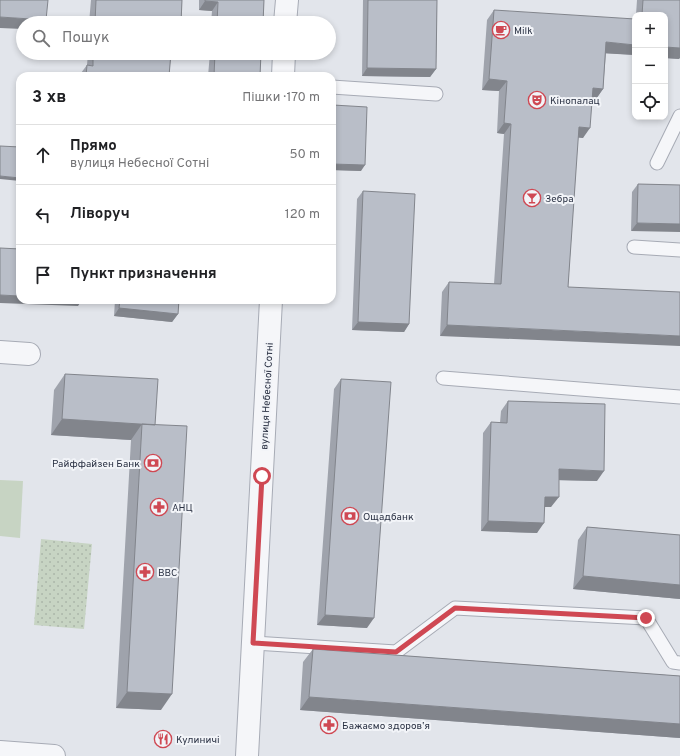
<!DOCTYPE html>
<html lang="uk">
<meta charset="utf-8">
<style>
:root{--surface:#fff;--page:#f2f2f2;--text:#202124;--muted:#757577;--line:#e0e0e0}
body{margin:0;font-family:Overpass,sans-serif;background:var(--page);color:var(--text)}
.controls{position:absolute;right:12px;top:12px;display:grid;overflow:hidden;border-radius:8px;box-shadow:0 2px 6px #0003}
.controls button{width:36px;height:36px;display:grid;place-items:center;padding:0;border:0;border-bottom:1px solid var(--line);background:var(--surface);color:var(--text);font:20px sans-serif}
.stop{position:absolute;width:12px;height:12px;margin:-9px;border:3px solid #cf4853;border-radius:50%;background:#fff}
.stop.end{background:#cf4853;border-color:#fff;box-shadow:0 1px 4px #0008}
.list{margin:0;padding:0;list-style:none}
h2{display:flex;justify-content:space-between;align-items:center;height:52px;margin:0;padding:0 16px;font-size:17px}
h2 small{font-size:13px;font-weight:400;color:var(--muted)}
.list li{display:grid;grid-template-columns:26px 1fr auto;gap:12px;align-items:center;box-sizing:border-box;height:60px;padding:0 16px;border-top:1px solid var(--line)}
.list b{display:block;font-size:15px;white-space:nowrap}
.list p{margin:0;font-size:13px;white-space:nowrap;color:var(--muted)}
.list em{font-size:13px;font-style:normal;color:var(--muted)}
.icon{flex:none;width:22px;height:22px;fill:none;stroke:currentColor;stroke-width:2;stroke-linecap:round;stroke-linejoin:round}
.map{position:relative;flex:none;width:680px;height:756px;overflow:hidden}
.search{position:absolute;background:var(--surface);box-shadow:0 2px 6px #0003;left:16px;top:16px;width:320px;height:44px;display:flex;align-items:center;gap:10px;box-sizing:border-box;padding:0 14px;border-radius:22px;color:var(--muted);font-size:15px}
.panel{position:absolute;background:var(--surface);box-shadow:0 2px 6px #0003;left:16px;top:72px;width:320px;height:232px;border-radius:12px}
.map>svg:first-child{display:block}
.green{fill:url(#green-dots)}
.pitch{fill:#c7d4c3}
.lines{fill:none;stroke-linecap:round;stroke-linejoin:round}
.service-casing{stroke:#a7abb5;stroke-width:15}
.minor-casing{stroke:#a7abb5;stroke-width:24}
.tertiary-casing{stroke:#a7abb5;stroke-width:24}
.service{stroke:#f5f6f9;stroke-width:13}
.minor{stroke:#f5f6f9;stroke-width:22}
.tertiary{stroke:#f5f6f9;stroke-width:22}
.wall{fill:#9fa3ac}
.shaded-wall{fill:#82858c}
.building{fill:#b9bec8;stroke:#82858c}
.route{stroke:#cf4853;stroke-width:5}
.labels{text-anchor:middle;stroke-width:4;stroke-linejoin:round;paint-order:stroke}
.poi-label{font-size:10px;fill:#2a3143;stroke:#f2f4f8;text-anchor:start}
.street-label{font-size:10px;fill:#2a3143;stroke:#f2f4f8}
</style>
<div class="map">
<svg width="680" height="756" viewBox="0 0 680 756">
<defs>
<pattern id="green-dots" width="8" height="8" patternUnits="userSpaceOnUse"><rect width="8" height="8" fill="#c7d4c3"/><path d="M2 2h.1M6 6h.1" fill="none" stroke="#abb6a9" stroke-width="1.8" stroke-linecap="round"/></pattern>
</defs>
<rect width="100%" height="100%" fill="#e2e5eb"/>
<path class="green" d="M41 539 92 544 84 629 34 625Z"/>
<path class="pitch" d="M0 480 23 481 20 538 0 536Z"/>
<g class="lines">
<defs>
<path id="service" d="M332 87 436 94
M657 163 680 116
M634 247 680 250
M443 378 680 397
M253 643 396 652 455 608 646 618 673 662 680 663"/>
<path id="minor" d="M0 352 29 354
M0 752 54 756"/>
<path id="tertiary" d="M285 23 287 0
M283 76 284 53
M247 756 271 300"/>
</defs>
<use href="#service" class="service-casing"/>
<use href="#minor" class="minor-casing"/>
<use href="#tertiary" class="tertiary-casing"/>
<use href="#service" class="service"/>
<use href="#minor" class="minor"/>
<use href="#tertiary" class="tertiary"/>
</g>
<path class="wall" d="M91 0H182L181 23H89Z
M199 0H264L263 23H211L212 11 199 10Z
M363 0H437L436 69 430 77 362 76Z
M637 0H680L679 59 665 58V15H636Z
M494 10 635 55 606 53 603 89 596 99 592 98 583 138 578 137 568 287 440 336 442 292 449 282 494 284 504 134 497 133 499 91 482 90 487 20Z
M88 53H171L169 76H81V73L87 65Z
M210 53H261L260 76H208Z
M333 105 361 171 332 170V107Z
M638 184 680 185 631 231 632 192Z
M363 191 409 324 404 332 352 330 357 199Z
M115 300H179L178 314 172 322 114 316Z
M65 374 155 425 161 710 116 708 131 440 51 435 54 390Z
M341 379 367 628 317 625 334 389Z
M508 401 597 481 559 480 551 507H545L537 533 481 531 483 433 491 422 500 423 501 411Z
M587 527 680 535V599L573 589 578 540Z
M313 649 680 676V738L300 710 303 662Z"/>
<path class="shaded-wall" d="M205 1 218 2 212 11 199 10Z
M0 17 46 20 44 23H23V29L0 28Z
M606 42 635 45V55L599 53Z
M665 47 680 48V58L679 59 665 58Z
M367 68 436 69 430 77 362 76Z
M489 79 507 81 499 91 482 90Z
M593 88 603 89 596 99 585 98Z
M504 123 511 124 504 134 497 133Z
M579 127 590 128 583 138 571 137Z
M332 164 365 165 361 171 332 170Z
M0 176 20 178V181L0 179Z
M637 223 680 224V232L631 231Z
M0 295 20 296V300H82L78 306 0 303Z
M119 308 178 314 172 322 114 316Z
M358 322 409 324 404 332 352 330Z
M447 325 680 336V346L440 336Z
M62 419 142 424 131 440 51 435Z
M559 469 604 471 597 481 552 480Z
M545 497H559L551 507H538Z
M488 521 544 523 537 533 481 531Z
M583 576 680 585V599L573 589Z
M325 615 374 618 367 628 317 625Z
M127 692 172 694 161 710 116 708Z
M309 697 680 724V738L300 710Z"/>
<path class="building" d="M0 0H48L46 20 0 17Z
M96 0H182L181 23H95Z
M205 0H264L263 23H217L218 2 205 1Z
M368 0H437L436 69 367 68Z
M643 0H680V48L665 47V15H642Z
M494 10 635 19V45L606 42 603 89 593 88 590 128 579 127 568 287 680 292V336L447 325 449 282 501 284 511 124 504 123 507 81 489 79Z
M93 53H171L169 76H86L87 65 93 66Z
M215 53H261L260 76H214Z
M333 105 367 107 365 165 332 164V136Z
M0 146 20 147V178L0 176Z
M638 184 680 185V224L637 223Z
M363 191 415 194 409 324 358 322Z
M0 248 20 249V296L0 295Z
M120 300H179L178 314 119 308Z
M65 374 158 379 155 425 62 419Z
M341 379 391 382 374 618 325 615Z
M508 401 605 404 604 471 559 469V497H545L544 523 488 521 491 422 507 423Z
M142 424 187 426 172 694 127 692Z
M587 527 680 535V585L583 576Z
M313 649 680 676V724L309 697Z"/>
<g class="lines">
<path class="route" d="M262 476 253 643 396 652 455 608 646 618"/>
</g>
<defs>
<symbol id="cafe-ring" viewBox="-11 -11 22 22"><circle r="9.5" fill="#f2f4f8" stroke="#cf4853" stroke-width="1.5"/><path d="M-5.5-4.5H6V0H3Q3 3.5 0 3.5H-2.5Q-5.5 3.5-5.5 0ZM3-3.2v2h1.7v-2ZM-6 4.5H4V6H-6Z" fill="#cf4853"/></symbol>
<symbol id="theatre-ring" viewBox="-11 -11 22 22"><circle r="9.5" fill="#f2f4f8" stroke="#cf4853" stroke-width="1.5"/><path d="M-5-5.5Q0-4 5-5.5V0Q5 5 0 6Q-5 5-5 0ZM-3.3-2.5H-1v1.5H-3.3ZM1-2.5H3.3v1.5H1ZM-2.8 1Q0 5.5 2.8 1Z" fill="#cf4853"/></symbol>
<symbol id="bar-ring" viewBox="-11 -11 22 22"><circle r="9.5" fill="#f2f4f8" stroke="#cf4853" stroke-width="1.5"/><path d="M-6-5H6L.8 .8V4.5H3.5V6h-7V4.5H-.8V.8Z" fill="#cf4853"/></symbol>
<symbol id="bank-ring" viewBox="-11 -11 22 22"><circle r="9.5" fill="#f2f4f8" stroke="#cf4853" stroke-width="1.5"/><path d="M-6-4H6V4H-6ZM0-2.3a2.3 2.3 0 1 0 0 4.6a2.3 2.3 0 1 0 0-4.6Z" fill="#cf4853"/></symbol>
<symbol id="pharmacy-ring" viewBox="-11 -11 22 22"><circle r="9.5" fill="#f2f4f8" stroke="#cf4853" stroke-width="1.5"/><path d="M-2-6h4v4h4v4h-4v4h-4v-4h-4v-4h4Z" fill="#cf4853"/></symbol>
<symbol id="restaurant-ring" viewBox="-11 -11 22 22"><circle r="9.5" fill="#f2f4f8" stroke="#cf4853" stroke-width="1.5"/><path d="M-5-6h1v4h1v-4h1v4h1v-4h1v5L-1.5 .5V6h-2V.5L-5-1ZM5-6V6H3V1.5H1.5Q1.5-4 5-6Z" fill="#cf4853"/></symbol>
</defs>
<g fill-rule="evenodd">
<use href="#cafe-ring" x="491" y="20" width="20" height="20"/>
<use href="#theatre-ring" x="527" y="90" width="20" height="20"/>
<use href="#bar-ring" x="522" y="188" width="20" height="20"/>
<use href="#bank-ring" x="143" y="453" width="20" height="20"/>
<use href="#pharmacy-ring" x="149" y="497" width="20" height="20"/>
<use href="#bank-ring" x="340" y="506" width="20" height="20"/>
<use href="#pharmacy-ring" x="135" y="562" width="20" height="20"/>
<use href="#pharmacy-ring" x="319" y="715" width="20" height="20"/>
<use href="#restaurant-ring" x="153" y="729" width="20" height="20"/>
</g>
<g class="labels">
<g class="poi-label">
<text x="514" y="34">Milk</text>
<text x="550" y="104">Кінопалац</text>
<text x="545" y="202">Зебра</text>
<text x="140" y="467" text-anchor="end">Райффайзен Банк</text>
<text x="172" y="511">АНЦ</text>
<text x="363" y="520">Ощадбанк</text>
<text x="158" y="576">ВВС</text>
<text x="342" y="729">Бажаємо здоровʼя</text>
<text x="176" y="743">Кулиничі</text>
</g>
<g class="street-label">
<text transform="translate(266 396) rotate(-87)" y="4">вулиця Небесної Сотні</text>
</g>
</g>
</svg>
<div class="controls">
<button>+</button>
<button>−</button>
<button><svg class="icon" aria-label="locate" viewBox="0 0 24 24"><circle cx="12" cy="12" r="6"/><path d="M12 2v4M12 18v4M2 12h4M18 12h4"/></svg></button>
</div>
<div class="stop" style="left:262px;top:476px"></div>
<div class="stop end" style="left:646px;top:618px"></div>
<div class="search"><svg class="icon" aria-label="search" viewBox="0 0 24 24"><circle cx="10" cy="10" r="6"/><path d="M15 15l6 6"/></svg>Пошук</div>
<section class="panel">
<h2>3 хв<small>Пішки · 170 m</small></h2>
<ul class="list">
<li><svg class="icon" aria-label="ahead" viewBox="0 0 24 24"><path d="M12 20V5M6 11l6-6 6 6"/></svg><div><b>Прямо</b><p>вулиця Небесної Сотні</p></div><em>50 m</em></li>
<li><svg class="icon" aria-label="left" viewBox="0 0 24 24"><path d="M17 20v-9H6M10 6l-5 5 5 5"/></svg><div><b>Ліворуч</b></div><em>120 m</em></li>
<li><svg class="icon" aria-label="arrive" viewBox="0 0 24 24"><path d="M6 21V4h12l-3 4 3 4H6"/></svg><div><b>Пункт призначення</b></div></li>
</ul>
</section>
</div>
